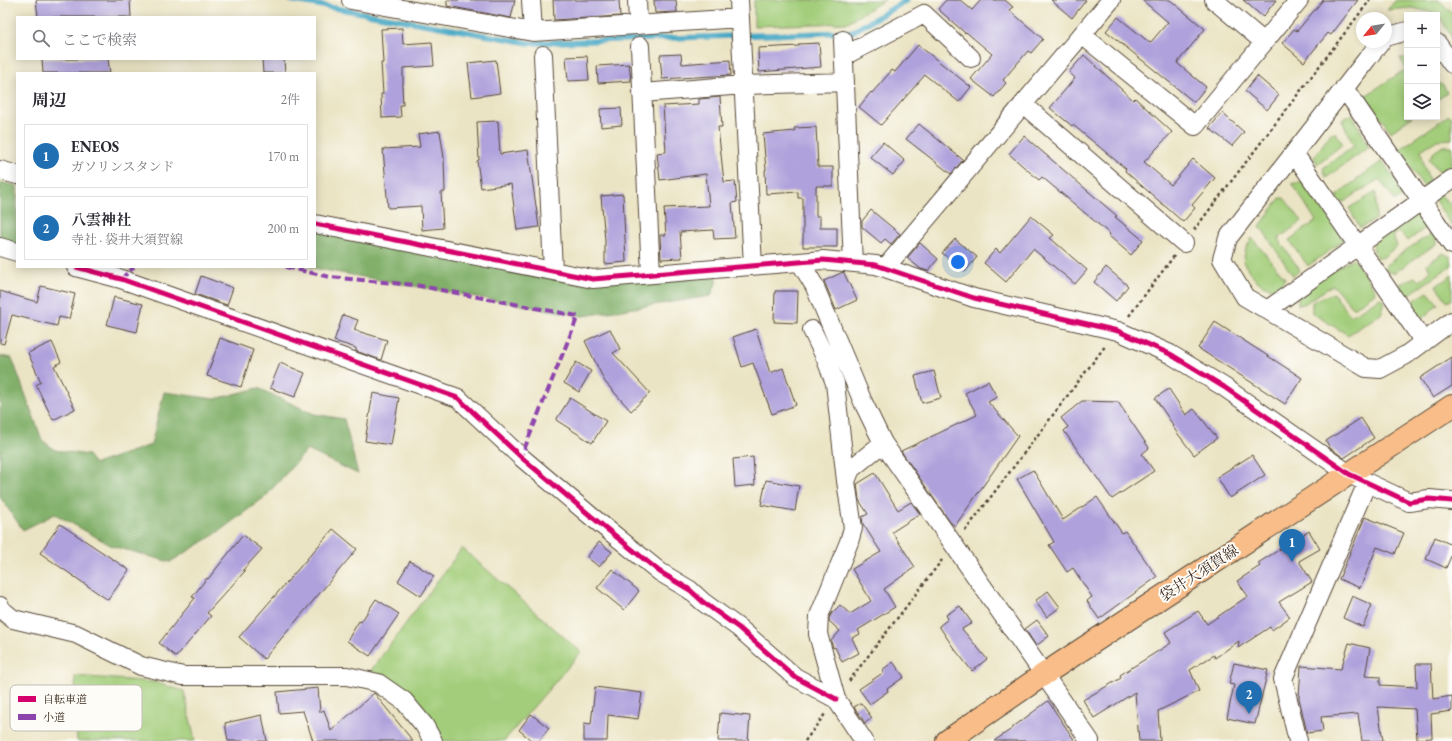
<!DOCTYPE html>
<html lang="ja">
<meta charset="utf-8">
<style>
:root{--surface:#fff;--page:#f2f2f3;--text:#2b2b33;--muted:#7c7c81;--line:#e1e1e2;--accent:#1f6fb2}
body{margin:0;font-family:"EB Garamond","Noto Serif JP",serif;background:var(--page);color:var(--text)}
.controls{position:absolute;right:12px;top:12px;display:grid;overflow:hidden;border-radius:0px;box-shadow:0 2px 10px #0003}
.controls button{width:36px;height:36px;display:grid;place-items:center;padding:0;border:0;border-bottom:1px solid var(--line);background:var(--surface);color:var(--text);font:20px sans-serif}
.compass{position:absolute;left:1356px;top:12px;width:36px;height:36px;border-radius:50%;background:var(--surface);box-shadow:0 2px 10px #0003;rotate:240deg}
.you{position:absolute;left:958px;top:262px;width:14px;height:14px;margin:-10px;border:3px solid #fff;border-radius:50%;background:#1a73e8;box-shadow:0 0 0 6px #1a73e833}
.badge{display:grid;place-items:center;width:26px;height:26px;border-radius:50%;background:var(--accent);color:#fff;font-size:13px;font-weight:700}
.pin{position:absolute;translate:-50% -33px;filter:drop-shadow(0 1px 2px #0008)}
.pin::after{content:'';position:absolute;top:21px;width:14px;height:12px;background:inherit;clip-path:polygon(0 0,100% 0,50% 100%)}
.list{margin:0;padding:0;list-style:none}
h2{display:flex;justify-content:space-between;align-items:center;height:52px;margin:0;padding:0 16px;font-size:17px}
h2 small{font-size:13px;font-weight:400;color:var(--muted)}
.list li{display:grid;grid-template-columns:26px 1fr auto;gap:12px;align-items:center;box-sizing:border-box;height:64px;margin:0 8px 8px;padding:0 8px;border:1px solid var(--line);border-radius:0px}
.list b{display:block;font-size:15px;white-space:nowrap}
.list p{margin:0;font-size:13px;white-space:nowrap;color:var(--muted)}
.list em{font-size:13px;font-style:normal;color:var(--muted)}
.icon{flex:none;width:22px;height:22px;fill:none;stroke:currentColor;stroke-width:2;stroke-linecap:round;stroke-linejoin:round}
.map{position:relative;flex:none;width:1452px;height:741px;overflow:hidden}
.search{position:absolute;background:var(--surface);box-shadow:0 2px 10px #0003;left:16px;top:16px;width:300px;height:44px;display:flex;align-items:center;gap:10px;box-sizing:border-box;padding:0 14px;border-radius:0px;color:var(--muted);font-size:15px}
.panel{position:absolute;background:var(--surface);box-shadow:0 2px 10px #0003;left:16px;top:72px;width:300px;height:196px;border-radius:0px}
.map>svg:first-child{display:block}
.green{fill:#a3cd7a;stroke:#6f7c4c}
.forest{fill:#82b06a;stroke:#5e6d44}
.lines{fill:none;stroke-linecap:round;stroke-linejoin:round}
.stream{stroke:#45a7c5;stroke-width:5.5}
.building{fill:#afa1dc}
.minor-casing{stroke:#554637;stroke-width:20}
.major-casing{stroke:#554637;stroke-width:24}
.path{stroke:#554637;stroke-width:2.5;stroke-dasharray:3 3;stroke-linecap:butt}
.minor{stroke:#fff;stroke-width:18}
.major{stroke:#f8bd88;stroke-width:22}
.quiet{stroke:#8e44ad;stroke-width:4;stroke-dasharray:8 4;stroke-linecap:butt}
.cycleway-casing{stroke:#fdfcf7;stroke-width:8}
.cycleway{stroke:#d6006c;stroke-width:5}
.labels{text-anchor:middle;stroke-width:4;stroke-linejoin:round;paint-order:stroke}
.street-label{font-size:15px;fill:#3b2a1e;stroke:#fdfcf7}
.key{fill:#fdfcf7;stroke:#c3bdb6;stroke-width:1}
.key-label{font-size:11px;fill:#3b2a1e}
</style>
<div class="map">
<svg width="1452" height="741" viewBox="0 0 1452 741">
<rect width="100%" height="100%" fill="#fdfcf7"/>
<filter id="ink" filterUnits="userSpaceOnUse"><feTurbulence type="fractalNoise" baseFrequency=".025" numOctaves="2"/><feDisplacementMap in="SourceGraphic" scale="8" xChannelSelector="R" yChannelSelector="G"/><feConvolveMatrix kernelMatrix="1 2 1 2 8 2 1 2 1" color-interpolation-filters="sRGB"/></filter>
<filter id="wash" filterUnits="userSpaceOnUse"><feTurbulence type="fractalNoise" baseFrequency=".012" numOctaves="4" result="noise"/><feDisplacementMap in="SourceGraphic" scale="16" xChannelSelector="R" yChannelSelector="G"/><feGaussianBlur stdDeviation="0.9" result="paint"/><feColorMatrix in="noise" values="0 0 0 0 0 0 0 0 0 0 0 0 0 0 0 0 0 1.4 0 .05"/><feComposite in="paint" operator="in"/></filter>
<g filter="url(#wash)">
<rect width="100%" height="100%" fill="#ebe4c4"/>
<path class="green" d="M754 0H885L846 23 754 26Z
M1396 0H1439L1452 13V38L1438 14 1412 8 1387 10Z
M1400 58H1407V117H1412L1391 132 1365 96 1406 69Z
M1438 83 1444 86 1447 93 1437 100Z
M1352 114 1369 147 1326 178 1323 168 1354 146 1342 120Z
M1449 115 1452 117V139L1437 140 1421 150 1424 166 1430 182 1423 186 1399 150Z
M1331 133H1336L1343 144 1317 164 1314 157Z
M1443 146H1452V165L1442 172 1438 170 1429 159 1434 152Z
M1382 161 1406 194 1395 201 1379 179 1344 202 1338 201 1337 196 1343 190Z
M1292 183H1306L1344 240 1308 266 1289 240 1316 221Z
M1376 192V219L1360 228 1349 208Z
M1439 194 1452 205V227L1434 199Z
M1280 198H1284L1302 221 1278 239 1300 270 1293 276 1260 226Z
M1416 211 1426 221 1428 226 1408 241 1399 232 1393 235 1397 246 1382 258 1377 257 1374 252 1373 242Z
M1431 234H1436V244L1394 273 1386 271V265L1406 250Z
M1252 238 1285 278 1278 289C1259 288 1253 277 1243 262L1246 248Z
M1443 253 1451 257 1452 265 1407 296 1402 292 1400 284 1415 277 1419 281 1430 272 1427 264Z
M1353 258 1374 288 1375 293 1353 308 1333 285 1304 304 1298 305V292Z
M1452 275V299L1448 302 1436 286Z
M1428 292 1438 304 1423 318 1417 316 1412 310 1414 300Z
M1333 293 1351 316 1380 298 1385 302 1381 314 1348 335 1312 313V302Z
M462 548 581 652 504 741H438L369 673Z
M75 676 154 682 184 691 195 741H77Z"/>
<path class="forest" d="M0 182 17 186V246L0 243Z
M315 223 593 279 718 269 716 283 711 296 583 316 307 267H315Z
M0 356 12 358 42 440 55 450 88 455 95 464 151 445 164 392 215 399 258 388 314 414 344 419 358 474 307 450 265 497 214 535 170 562 112 546 55 514 23 530 0 497Z"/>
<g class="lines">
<path class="stream" d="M290 0 529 43 852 32 907 0"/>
</g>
<g id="blocks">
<path class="building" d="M36 0H130L131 17H38Z
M447 0H515L511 18 447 6Z
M553 0H619L620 16 554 20Z
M654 0H676L677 12 655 13Z
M946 0H960L972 10 981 0H1005L1013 7 1009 10 1043 39 1031 53 1028 51 1003 80 1006 83 994 97 971 79 992 54 966 32 965 33 938 9Z
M1051 0H1086L1072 18Z
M1142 0H1170L1205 29 1177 63 1206 87 1194 102 1106 31 1118 17 1150 43 1168 22Z
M1243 0H1276L1263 17Z
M1323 0H1358L1331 35 1328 33 1304 62 1282 43 1294 29 1297 31Z
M402 28 403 44 432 42 434 66 403 68V86H402L403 105H400L401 117 382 118 381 94H383L381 63H383L381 29Z
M819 43 821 67 759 72 758 48 799 46V44Z
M918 45 971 87 959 102 925 75 881 125 859 107 871 92 872 93 892 70 895 72Z
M681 54 682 64 730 60 731 75 662 79 660 55Z
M1084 55 1133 100 1135 98 1172 132 1144 162 1171 185 1193 159 1215 178 1192 205 1195 208 1183 222 1125 171 1126 169 1073 125 1072 126 1050 108 1075 78 1069 72Z
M587 56 589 80 568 81 566 57Z
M42 59H108L110 73H43Z
M262 59H284L285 73H263Z
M496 60 500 93 472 97 468 63Z
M629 64 631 81 598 83 597 66Z
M1257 76 1279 95 1267 110 1245 91Z
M720 97 722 127H718L724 182 735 181 737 202 732 203 735 238 714 239 713 230 680 232 682 258 661 259 660 235H666L664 208 709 206 706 174 660 180 657 153 666 152 663 106 699 104V99Z
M621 108 622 125 601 127 600 109Z
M1222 113 1244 132 1232 146 1209 128Z
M498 121 500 154 528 150 539 227 517 230 511 184 481 188 477 161 479 160 477 122Z
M919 124 963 160 951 174 906 139Z
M816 127 818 167H833V186H816V216H820V228H837V247H803V198H798V192L766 194 765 170H766L763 134 795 131 794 128Z
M440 131 444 158 445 192H441L443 228 422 230 421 206 388 208 383 149 420 147 418 134Z
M1024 136 1117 216 1115 217 1143 240 1131 255 1109 236 1110 234 1042 177 1039 180 1009 154Z
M883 142 905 161 893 175 870 157Z
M623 194 626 262 605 264V240L601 196Z
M871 210 900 234 891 244 885 239 881 243 862 227V221Z
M1031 216 1054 235 1050 238 1087 270 1075 284 1033 249 1006 282 984 263 996 249 1000 253Z
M955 239 977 257 965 272 942 253Z
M920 243 938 259 928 271 921 269 907 258Z
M1106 267 1128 286 1116 301 1094 282Z
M843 272 844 273 857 300 836 310 824 281Z
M201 276 233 288 227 305 195 294Z
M41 286 75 294 69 319 59 317 57 326 12 315 4 344 0 343V291L37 302Z
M775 291H798L797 323 774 322Z
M114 297 143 304 137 332 107 325Z
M343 315 358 320 354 330 387 340 381 360 356 351V348L334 341Z
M1215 322 1302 378 1285 404 1198 348Z
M610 329 620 349 613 353 650 393 631 411 605 382 585 341Z
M756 329 770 373 783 368 796 405 772 414 753 363 742 367 733 337Z
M220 338 253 350 241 387 207 376Z
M52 342 61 362 54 366 75 409 53 420 36 385 41 382 28 353Z
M1452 357V386L1433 398 1420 378Z
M576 362 591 371 579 392 564 383Z
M280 363 305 373 295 397 270 388Z
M934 371 941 398 922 403 915 376Z
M988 381 997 397 988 402 1018 436 955 526 950 522 901 451 977 415 965 393Z
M1169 389 1186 415 1194 409 1217 438 1194 455 1172 426 1173 425 1155 398Z
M373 393 399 398 391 445 365 441Z
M570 398 606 421 592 443 556 420Z
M1082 401 1118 402 1149 448 1142 454 1154 471 1112 499 1064 431 1068 427 1061 418Z
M1361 418 1374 438 1344 458 1330 448 1326 441Z
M1252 455 1265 475 1230 498 1217 477Z
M753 457 755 485 735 487 733 459Z
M1033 470 1063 520 1097 497 1122 533 1125 531 1157 577 1099 619 1087 601 1092 597 1073 568 1067 572 1049 545 1054 542 1017 479Z
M875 473 898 510 911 502 920 514 892 532 915 567 884 589 895 607 858 630 860 634 852 638 859 653 842 662 835 647 833 648 831 641 840 631 829 621V618L832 613 840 605 850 614 871 601 852 569 881 552 863 524 862 517 868 514 859 500 857 484Z
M766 480 799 486 795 511 761 505Z
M1365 517 1404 533 1395 554 1377 547 1360 588 1339 579Z
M60 524 129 570 108 600 40 553Z
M333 529 357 549 264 659 239 637Z
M1309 531 1320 549 1299 561 1312 582 1279 602 1290 617 1272 630 1270 627 1238 648 1239 641 1215 658 1214 655 1190 670 1199 691 1158 711 1160 741H1139L1135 692 1094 718 1083 700 1121 678 1120 675 1171 643 1165 632 1198 611 1207 624 1248 596 1237 581 1260 566 1258 563Z
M243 535 262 549 243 570 245 571 207 613 211 616 176 657 159 643 195 598 192 597 207 578 208 579Z
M1435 537 1452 545V554L1446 568 1426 559Z
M599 542 612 552 599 567 587 557Z
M410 561 434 576 421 596 398 581Z
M612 569 639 591 624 610 597 588Z
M1048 591 1060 607 1047 617 1035 601Z
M1352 596 1372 605 1363 627 1343 618Z
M376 599 399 614 370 656 347 641 359 621 361 622Z
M960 606 972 623 962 629 987 659 972 671 953 647 939 626 948 619 946 615Z
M1037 620 1049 636 1036 646 1025 629Z
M1349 643 1370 648 1365 676 1380 677V685L1417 687 1416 664H1431L1433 699 1452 696V711L1431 714 1432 738 1417 739 1415 709 1378 707 1383 741H1362L1358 714 1321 717 1323 731 1307 733 1299 698 1301 666 1341 669Z
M893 662 904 677 887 689 888 691 870 704 859 689 884 672 882 670Z
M1234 663 1268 670 1255 724 1227 718 1234 685 1229 684Z
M595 687 642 693 638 719 608 715 607 741H584V723L591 724Z
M318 688 320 712 324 710 331 731 374 693 413 741H313L303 711 279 713 277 692Z
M1048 701 1075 741H994L1013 728V727Z
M861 703 872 718 865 723 854 707Z
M720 713 750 716 748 741H718Z
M531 714 549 728 539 741H532L519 730Z
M262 715 267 741H228L225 723Z"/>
</g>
</g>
<g filter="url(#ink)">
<use href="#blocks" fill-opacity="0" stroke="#554637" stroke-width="1"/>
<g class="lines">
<defs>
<path id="minor" d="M351 0 533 32
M531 0 533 32 740 18
M637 0 638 24
M739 0 753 266
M1214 0 1264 42
M1082 35 1195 126 1299 0
M1386 37 1407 31
M843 40 853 263
M1381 42 1367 59 1228 238 1222 259 1245 297 1366 368 1380 369 1406 355 1452 321
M1437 43 1452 64
M640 46 651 274
M543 55 553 271
M844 56 924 14 971 58
M1344 88 1452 245
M642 93 744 85 845 82
M1023 104 1184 243
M1294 153 1424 342
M0 170 17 175
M315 224 593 279 823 260 876 265 974 298 1118 331 1170 354 1224 387 1349 474 1409 502 1429 499 1452 501
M0 247 17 252
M800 262 814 285 863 402 883 443 1090 741
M76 267 121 279 458 398 521 457 592 517 660 572 690 590 703 602 739 628 795 677 836 699
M885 268 1111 0
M1267 310 1452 179
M812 330 825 357 835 383 846 481
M0 606 1 609 13 619 76 634 141 666 183 676H347L378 683 404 701 424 725 433 741
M864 741 836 699 818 634 819 616 849 542 853 528 846 481 851 469 883 443
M1298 741 1283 679 1367 483"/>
<path id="major" d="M947 741 1043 675 1452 406"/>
</defs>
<use href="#minor" class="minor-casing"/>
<use href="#major" class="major-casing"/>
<path class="path" d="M1194 230 1370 0
M1129 316 1174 256
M965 531 1106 345
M849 681 942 560
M805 741 825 714"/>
<use href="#minor" class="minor"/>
<use href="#major" class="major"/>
<path class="quiet" d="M286 267 330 277 415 285 578 316 521 457
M121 279 134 267"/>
<defs>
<path id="cycleway" d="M315 224 593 279 823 260 876 265 974 298 1118 331 1170 354 1224 387 1349 474 1409 502 1429 499 1452 501
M76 267 121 279 458 398 521 457 592 517 660 572 690 590 703 602 739 628 795 677 836 699"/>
</defs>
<use href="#cycleway" class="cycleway-casing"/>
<use href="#cycleway" class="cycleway"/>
</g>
</g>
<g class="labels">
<g class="street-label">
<text transform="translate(1199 573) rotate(-33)" y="5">袋井大須賀線</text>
</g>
</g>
<rect x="10" y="685" width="132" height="46" rx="6" class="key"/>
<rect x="18" y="696" width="18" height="6" fill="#d6006c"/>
<rect x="18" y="714" width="18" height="6" fill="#8e44ad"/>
<g class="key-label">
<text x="43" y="703">自転車道</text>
<text x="43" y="721">小道</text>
</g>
</svg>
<div class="controls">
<button>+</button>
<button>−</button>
<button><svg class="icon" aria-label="layers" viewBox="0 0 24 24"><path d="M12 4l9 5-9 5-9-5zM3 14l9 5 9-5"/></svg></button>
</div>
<svg class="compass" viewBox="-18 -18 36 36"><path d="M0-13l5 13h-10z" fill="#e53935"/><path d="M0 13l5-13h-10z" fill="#7c7c81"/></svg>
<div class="you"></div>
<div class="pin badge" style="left:1292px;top:562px">1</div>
<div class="pin badge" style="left:1249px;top:714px">2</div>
<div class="search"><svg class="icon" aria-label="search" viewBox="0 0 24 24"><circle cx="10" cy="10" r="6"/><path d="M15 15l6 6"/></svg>ここで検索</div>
<section class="panel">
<h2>周辺<small>2件</small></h2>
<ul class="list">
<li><span class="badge">1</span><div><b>ENEOS</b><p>ガソリンスタンド</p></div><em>170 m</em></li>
<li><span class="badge">2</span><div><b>八雲神社</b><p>寺社 · 袋井大須賀線</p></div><em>200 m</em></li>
</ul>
</section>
</div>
